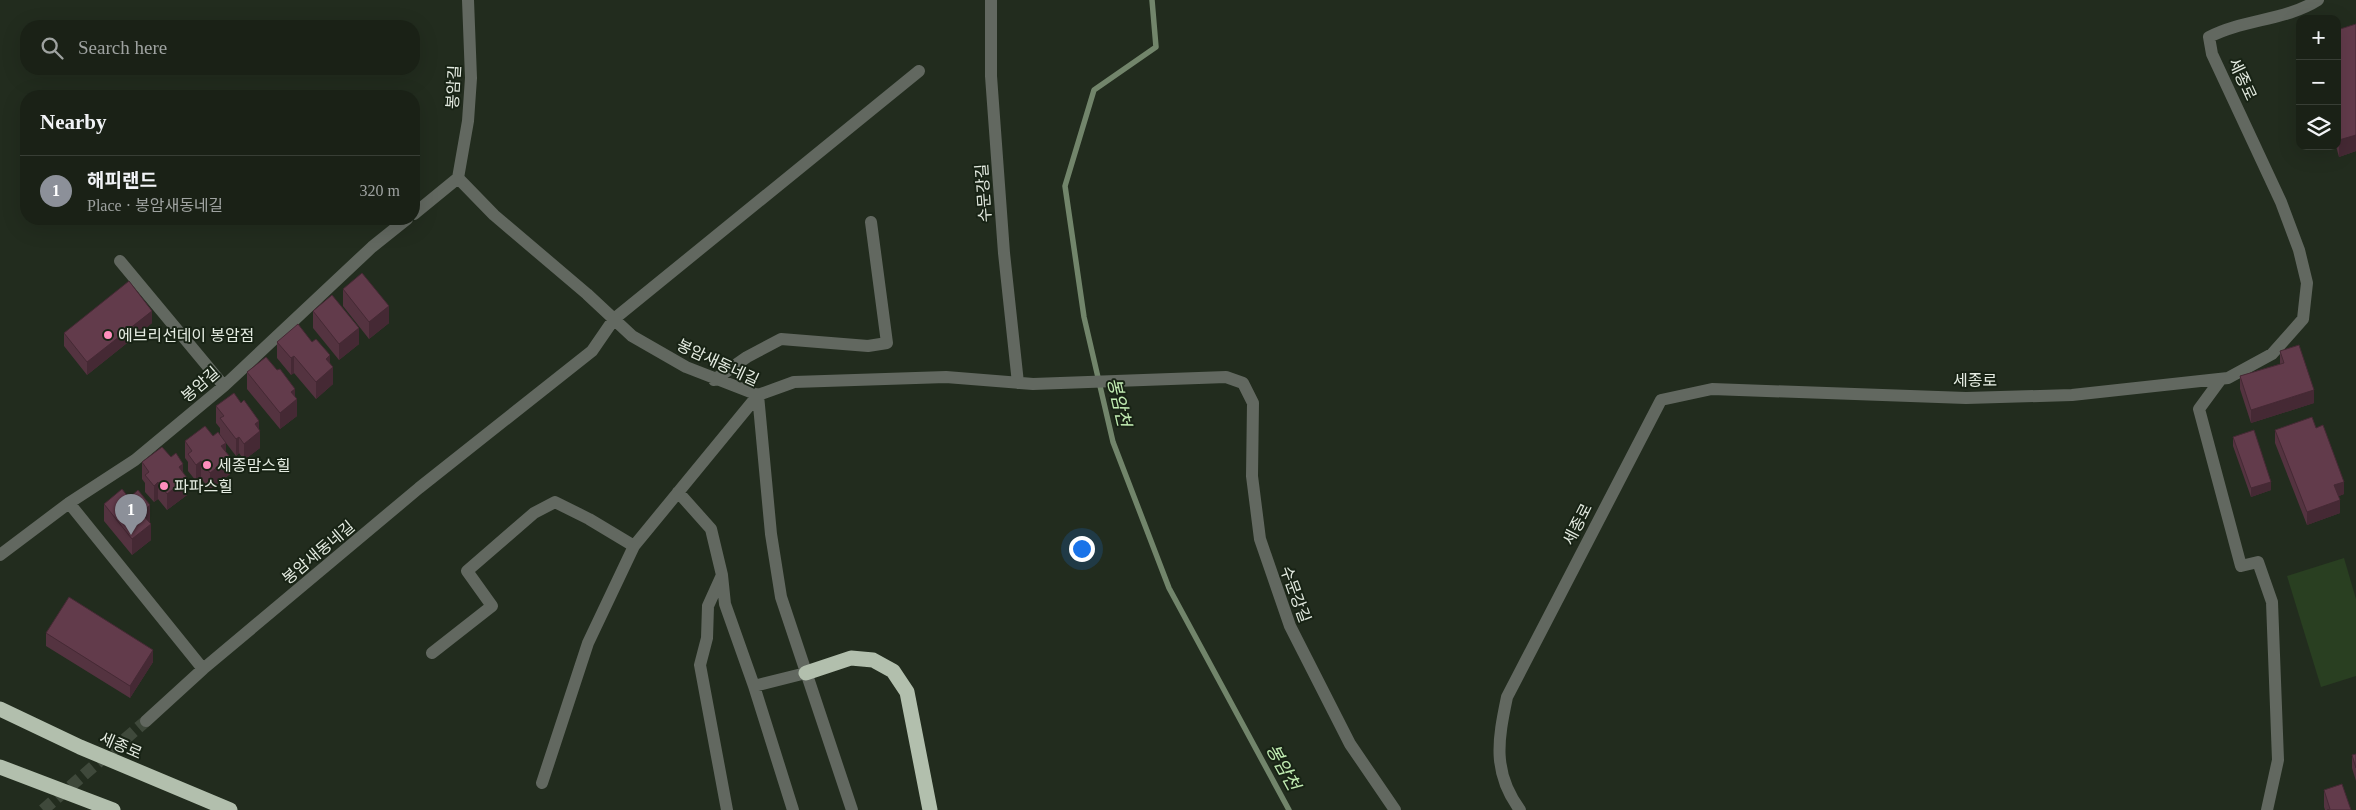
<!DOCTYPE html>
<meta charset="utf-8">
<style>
:root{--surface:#1a2116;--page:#272e23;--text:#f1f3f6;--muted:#9fa3a1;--line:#383e35;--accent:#8c9099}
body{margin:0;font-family:"Times New Roman","Noto Sans KR",serif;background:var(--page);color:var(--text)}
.controls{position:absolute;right:15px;top:15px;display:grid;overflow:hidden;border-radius:10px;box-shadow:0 5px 20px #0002}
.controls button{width:45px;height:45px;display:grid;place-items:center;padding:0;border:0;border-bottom:1px solid var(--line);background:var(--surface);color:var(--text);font:25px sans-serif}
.you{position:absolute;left:1081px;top:548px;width:18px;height:18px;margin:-12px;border:4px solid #fff;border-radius:50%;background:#1a73e8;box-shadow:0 0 0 8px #1a73e833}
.badge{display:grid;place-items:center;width:32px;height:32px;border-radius:50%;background:var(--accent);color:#fff;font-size:16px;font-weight:700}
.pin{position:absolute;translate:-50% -41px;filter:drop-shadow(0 1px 2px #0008)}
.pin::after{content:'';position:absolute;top:26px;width:18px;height:15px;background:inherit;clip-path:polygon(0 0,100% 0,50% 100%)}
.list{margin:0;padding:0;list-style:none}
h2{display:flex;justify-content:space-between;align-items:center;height:65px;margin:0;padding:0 20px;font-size:21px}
h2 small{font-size:16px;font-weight:400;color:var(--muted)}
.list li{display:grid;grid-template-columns:32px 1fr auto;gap:15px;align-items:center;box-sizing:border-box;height:70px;padding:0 20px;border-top:1px solid var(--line)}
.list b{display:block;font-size:19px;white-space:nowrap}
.list p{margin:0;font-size:16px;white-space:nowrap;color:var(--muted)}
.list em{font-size:16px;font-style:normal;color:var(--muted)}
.icon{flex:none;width:28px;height:28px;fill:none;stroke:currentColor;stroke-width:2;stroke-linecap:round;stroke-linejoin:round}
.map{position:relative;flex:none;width:2356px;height:810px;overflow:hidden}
.search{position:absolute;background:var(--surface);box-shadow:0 5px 20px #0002;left:20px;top:20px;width:400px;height:55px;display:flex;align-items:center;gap:12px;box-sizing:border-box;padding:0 18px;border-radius:20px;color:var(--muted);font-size:19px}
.panel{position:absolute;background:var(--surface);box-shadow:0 5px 20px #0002;left:20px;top:90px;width:400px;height:135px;border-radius:20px}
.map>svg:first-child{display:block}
.green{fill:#293f21}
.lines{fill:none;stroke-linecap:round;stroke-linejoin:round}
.stream{stroke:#72856b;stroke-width:5.5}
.minor-tunnel{stroke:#3f493b;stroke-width:12;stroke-dasharray:12 6;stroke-linecap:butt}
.minor{stroke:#626860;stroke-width:12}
.highway{stroke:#b2bfad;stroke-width:15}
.wall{fill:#543340}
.shaded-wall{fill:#452934}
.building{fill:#623b4b;stroke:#452934}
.poi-dot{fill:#fe8ebd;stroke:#182315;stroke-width:2}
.labels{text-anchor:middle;stroke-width:4;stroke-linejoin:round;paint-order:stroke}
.street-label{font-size:16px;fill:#e4ebe1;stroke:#182315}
.poi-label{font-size:16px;fill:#e4ebe1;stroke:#182315;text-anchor:start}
.water-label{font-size:18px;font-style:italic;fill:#c1ecb2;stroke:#182315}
</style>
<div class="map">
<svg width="2356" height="810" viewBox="0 0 2356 810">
<rect width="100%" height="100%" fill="#222c1e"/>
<path class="green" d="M2344 558 2356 599V676L2321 687 2287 576Z"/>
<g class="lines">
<path class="stream" d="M1152 0 1156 47 1094 90 1065 186 1084 317 1113 442 1169 588 1289 810"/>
<path class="minor-tunnel" d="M43 810 146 721"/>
<path class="minor" d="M991 0V76L1004 253 1018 383
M458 178 494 215 587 294 632 336 686 367 758 395 634 546 588 643 542 783
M414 214 458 178 468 121 471 78 468 0
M120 261 224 386
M2221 379 2199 409 2241 566 2258 562 2272 602 2278 760 2267 810
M714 380 747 357 781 339 868 346 887 343 871 222
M678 492 711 529 722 575 725 604 754 686 793 810
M69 503 203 669 419 488 592 351 614 319 919 71
M0 555 69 503 135 460 224 386 372 247 407 219
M722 575 708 606 707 638 700 665 727 810
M432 653 492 606 467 571 534 513 555 502 589 519 634 546
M754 686 806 673
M146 721 203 669
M852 810 781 597 771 534 758 395 794 382 946 377 1033 384 1226 377 1243 383 1253 403 1252 476 1260 539 1290 626 1350 744 1395 810
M1520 810C1492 772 1498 740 1507 697L1661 400 1712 389 1966 398 2072 395 2228 378 2272 354 2303 319 2307 283 2299 250 2281 202 2212 54 2209 37C2243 19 2285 21 2318 0"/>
<path class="highway" d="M806 673 851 658 873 660 893 671 907 692 930 810
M0 709 80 747 230 810
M0 767 113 810"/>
</g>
<path class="wall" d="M2356 24V151L2339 157 2336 146H2337V30Z
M343 289 389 323 369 339 343 306Z
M313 311 359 344 339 360 313 328Z
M152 323 87 375 64 346V333Z
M277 342 330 364 333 384 316 399 294 373 291 375 277 358Z
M2280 351 2314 403 2251 423 2240 389V376L2280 364Z
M247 372 295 397 297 416 280 429 247 389Z
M216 406 259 429 260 448 244 460 239 453 236 456 226 443V453L230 474 210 490 201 478 196 481 188 471V462L185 458V441L220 435V428L216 423Z
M2275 430 2344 494 2339 496 2340 513 2307 525 2275 443Z
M2233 437 2271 490 2251 497 2233 446Z
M142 462 183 473 187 495 167 510 158 499 154 502 145 492V483L142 479Z
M104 504 150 522V523L151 540 132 555 104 521Z
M46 633 153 662 130 698 46 646Z
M2356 754V781L2352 768V755Z
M2324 790 2351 810H2325L2324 807Z"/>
<path class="shaded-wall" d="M2356 135V151L2339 157V140Z
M389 306V323L369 339V322Z
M152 311V323L87 375V362Z
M359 328V344L339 360V344Z
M330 355V370L333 367V384L316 399V382L326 359Z
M294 356V373L291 375V358Z
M295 389V401L297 399V416L280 429V413L291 392Z
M2314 390V403L2251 423V410Z
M259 421V432L260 431V448L244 460V444L255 424Z
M239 437V453L236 456V439Z
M226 443V459L221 446Z
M230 457V474L210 490V473Z
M201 461V478L196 481V465Z
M183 464V480L179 467Z
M187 478V495L167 510V494Z
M158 482V499L154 502V486Z
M2271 482V490L2251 497V488Z
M2344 482V494L2334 498V485Z
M2340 500V513L2307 525V512Z
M150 505V522L141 529V513Z
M151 524V540L132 555V539Z
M153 650V662L130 698V686Z"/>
<path class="building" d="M2356 24V135L2339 140 2337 133V30Z
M362 273 389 306 369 322 343 289Z
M129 281 152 311 87 362 64 333Z
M332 295 359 328 339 344 313 311Z
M298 324 312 342 316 339 330 355 326 359 333 367 316 382 294 356 291 358 277 342Z
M2299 345 2314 390 2251 410 2240 376 2284 363 2280 351Z
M266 357 277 370 280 369 295 389 291 392 297 399 280 413 247 372Z
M234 393 241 403 244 400 259 421 255 424 260 431 244 444 239 437 236 439 220 418 224 416 216 406Z
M2312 417 2316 428 2323 425 2344 482 2334 485 2340 500 2307 512 2275 430Z
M205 426 213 436 218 432 226 443 221 446 230 457 210 473 201 461 196 465 188 454 192 451 185 441Z
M2254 430 2271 482 2251 488 2233 437Z
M162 447 171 457 176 453 183 464 179 467 187 478 167 494 158 482 154 486 145 475 149 472 142 462Z
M122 489 129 498 138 490 150 505 141 513 151 524 132 539 104 504Z
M69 597 153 650 130 686 46 633Z
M2356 754V768L2352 755Z
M2342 784 2351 810H2327L2330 809 2324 790Z"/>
<g class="poi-dot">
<circle cx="108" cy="335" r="5"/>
<circle cx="207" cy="465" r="5"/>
<circle cx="164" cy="486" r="5"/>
</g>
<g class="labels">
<g class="street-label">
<text transform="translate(2243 79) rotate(65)" y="6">세종로</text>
<text transform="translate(453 87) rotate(-87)" y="6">봉암길</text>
<text transform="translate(983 193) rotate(-94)" y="6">수문강길</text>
<text transform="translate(718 362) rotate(25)" y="6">봉암새동네길</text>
<text x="1975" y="386">세종로</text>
<text transform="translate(200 384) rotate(-41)" y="6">봉암길</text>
<text transform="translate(1577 524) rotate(-63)" y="6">세종로</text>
<text transform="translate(318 552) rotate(-40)" y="6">봉암새동네길</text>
<text transform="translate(1296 594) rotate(70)" y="6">수문강길</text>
<text transform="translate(121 745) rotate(23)" y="6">세종로</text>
</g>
<g class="poi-label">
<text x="118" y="341">에브리선데이 봉암점</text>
<text x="217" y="471">세종맘스힐</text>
<text x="174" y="492">파파스힐</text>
</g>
<g class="water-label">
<text transform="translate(1119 402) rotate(77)" y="6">봉암천</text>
<text transform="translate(1283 767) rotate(61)" y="6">봉암천</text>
</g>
</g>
</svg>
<div class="controls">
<button>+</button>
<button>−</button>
<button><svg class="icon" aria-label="layers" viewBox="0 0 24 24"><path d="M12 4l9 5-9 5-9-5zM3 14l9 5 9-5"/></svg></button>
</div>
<div class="you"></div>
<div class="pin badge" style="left:131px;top:535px">1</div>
<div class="search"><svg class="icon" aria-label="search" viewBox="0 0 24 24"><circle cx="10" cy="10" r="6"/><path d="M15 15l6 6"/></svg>Search here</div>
<section class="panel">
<h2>Nearby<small></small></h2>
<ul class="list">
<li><span class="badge">1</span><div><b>해피랜드</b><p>Place · 봉암새동네길</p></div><em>320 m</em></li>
</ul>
</section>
</div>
